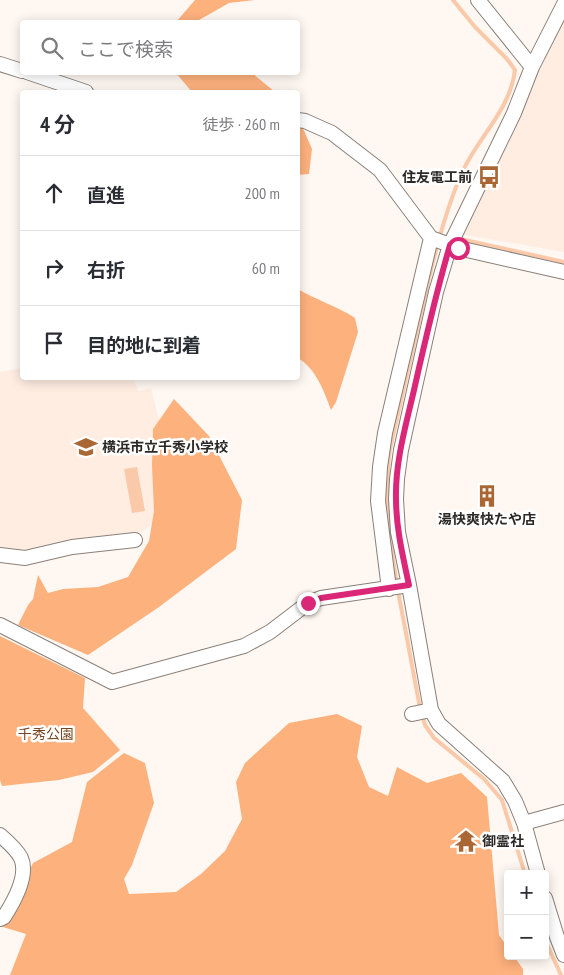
<!DOCTYPE html>
<html lang="ja">
<meta charset="utf-8">
<style>
:root{--surface:#fff;--page:#f2f2f3;--text:#2b2b33;--muted:#7c7c81;--line:#e1e1e2}
body{margin:0;font-family:"PT Sans Narrow","Noto Sans JP",sans-serif;background:var(--page);color:var(--text)}
.controls{position:absolute;right:15px;bottom:15px;display:grid;overflow:hidden;border-radius:5px;box-shadow:0 2px 12px #0003}
.controls button{width:45px;height:45px;display:grid;place-items:center;padding:0;border:0;border-bottom:1px solid var(--line);background:var(--surface);color:var(--text);font:25px sans-serif}
.stop{position:absolute;width:15px;height:15px;margin:-11px;border:4px solid #db2777;border-radius:50%;background:#fff}
.stop.end{background:#db2777;border-color:#fff;box-shadow:0 1px 5px #0008}
.list{margin:0;padding:0;list-style:none}
h2{display:flex;justify-content:space-between;align-items:center;height:65px;margin:0;padding:0 20px;font-size:21px}
h2 small{font-size:16px;font-weight:400;color:var(--muted)}
.list li{display:grid;grid-template-columns:32px 1fr auto;gap:15px;align-items:center;box-sizing:border-box;height:75px;padding:0 20px;border-top:1px solid var(--line)}
.list b{display:block;font-size:19px;white-space:nowrap}
.list em{font-size:16px;font-style:normal;color:var(--muted)}
.icon{flex:none;width:28px;height:28px;fill:none;stroke:currentColor;stroke-width:2;stroke-linecap:round;stroke-linejoin:round}
.map{position:relative;flex:none;width:564px;height:975px;overflow:hidden}
.search{position:absolute;background:var(--surface);box-shadow:0 2px 12px #0003;left:20px;top:20px;width:280px;height:55px;display:flex;align-items:center;gap:12px;box-sizing:border-box;padding:0 18px;border-radius:5px;color:var(--muted);font-size:19px}
.panel{position:absolute;background:var(--surface);box-shadow:0 2px 12px #0003;left:20px;top:90px;width:280px;height:290px;border-radius:5px}
.map>svg:first-child{display:block}
.built{fill:#ffede2}
.green{fill:#fdb17d}
.water{fill:#f9c9a9}
.lines{fill:none;stroke-linecap:round;stroke-linejoin:round}
.stream{stroke:#f9c9a9;stroke-width:4}
.minor-casing{stroke:#8a807a;stroke-width:16}
.minor{stroke:#fff;stroke-width:14}
.route{stroke:#db2777;stroke-width:6}
.labels{text-anchor:middle;stroke-width:5;stroke-linejoin:round;paint-order:stroke}
.poi-label{font-size:14px;font-weight:bold;fill:#2c2826;stroke:#fff;text-anchor:start}
.park-label{font-size:14px;fill:#79461f;stroke:#fff}
</style>
<div class="map">
<svg width="564" height="975" viewBox="0 0 564 975">
<rect width="100%" height="100%" fill="#fff7f1"/>
<path class="built" d="M564 15V252L460 234Z
M22 368V378H134L138 391 151 388 158 416 168 433 160 519 135 536 67 541 25 552 0 548V372Z"/>
<path class="green" d="M195 0H255L229 3 199 20 201 22H176Z
M176 73H252L275 92H192Z
M298 117 312 149 309 174 298 175Z
M298 289C316 300 337 306 355 318L358 332 336 402 331 410C324 391 316 369 298 358Z
M174 399 209 436 242 500 236 549 159 607 88 655 18 625 28 605 33 599 38 575 48 593 63 589 98 587 128 577 149 541 154 511 152 466 153 429Z
M0 636 85 678 83 708 120 750 93 772 59 780 2 786 0 780Z
M337 714 362 726 357 757 369 787 388 796 397 767 427 783 461 773 487 797 499 935 508 948V956H514L523 969V975H10L26 934 3 927 33 863 72 842 87 782 124 753 145 763 154 803 132 865 124 879 129 894 176 892 201 874 225 851 242 819 236 782 245 763 289 723Z"/>
<path class="water" d="M137 467 145 511 132 513 124 469Z"/>
<g class="lines">
<path class="stream" d="M453 0 475 27 507 59 515 70C510 112 475 140 460 177 443 218 433 261 423 304 412 352 401 401 390 449 383 500 391 551 400 602 407 637 413 672 420 708L425 725 434 738 484 779 502 800 525 874
M456 238 564 262
M545 940 561 975"/>
<defs>
<path id="minor" d="M478 0 532 67
M0 64 22 71
M27 72 86 92
M298 120 305 121 332 133 380 170 431 238 458 248 564 272
M0 555 25 558 72 547 135 540
M389 589 378 501 380 467 385 433 431 238
M0 625 112 682 244 646 270 632 308 603 321 598 409 585
M412 714 431 710
M524 823 564 812
M0 835C7 841 17 850 21 858 29 876 13 903 4 917L0 919
M538 874 524 823 515 801 503 781 439 724 431 710 409 585 398 532 396 499 397 479 401 450 436 292 450 245 514 113 532 67 564 4
M545 898 557 937 564 955"/>
</defs>
<use href="#minor" class="minor-casing"/>
<use href="#minor" class="minor"/>
</g>
<g class="lines">
<path class="route" d="M308 603 321 598 409 585C403 557 396 528 396 499 395 462 406 425 414 390 425 341 436 293 450 245L458 248"/>
</g>
<defs>
<symbol id="bus-bare" viewBox="-9 -9 18 18"><path d="M-5-6H5V4H4V6H2V4H-2V6H-4V4H-5ZM-3.5-4V0h7V-4ZM-3.5 1.2v1.5H-2V1.2ZM2 1.2v1.5H3.5V1.2Z" fill="#aa6734" stroke="#fff" stroke-width="2.5" paint-order="stroke"/></symbol>
<symbol id="school-bare" viewBox="-9 -9 18 18"><path d="M0-5L7-2L0 1L-7-2ZM-4 1L0 2.5L4 1V4Q0 6-4 4Z" fill="#aa6734" stroke="#fff" stroke-width="2.5" paint-order="stroke"/></symbol>
<symbol id="building-bare" viewBox="-9 -9 18 18"><path d="M-4-6H4V6H1V3H-1V6H-4ZM-2.5-4.3h1.7v1.8h-1.7ZM.8-4.3h1.7v1.8H.8ZM-2.5-1h1.7V.8h-1.7ZM.8-1h1.7V.8H.8Z" fill="#aa6734" stroke="#fff" stroke-width="2.5" paint-order="stroke"/></symbol>
<symbol id="temple-bare" viewBox="-9 -9 18 18"><path d="M0-6L5-2H3V0L6.5 2.5H4V6H1.5V3h-3V6H-4V2.5H-6.5L-3 0V-2H-5Z" fill="#aa6734" stroke="#fff" stroke-width="2.5" paint-order="stroke"/></symbol>
</defs>
<g fill-rule="evenodd">
<use href="#bus-bare" x="473" y="161" width="32" height="32"/>
<use href="#school-bare" x="70" y="431" width="32" height="32"/>
<use href="#building-bare" x="471" y="480" width="32" height="32"/>
<use href="#temple-bare" x="450" y="825" width="32" height="32"/>
</g>
<g class="labels">
<g class="poi-label">
<text x="472" y="182" text-anchor="end">住友電工前</text>
<text x="102" y="452">横浜市立千秀小学校</text>
<text x="487" y="524" text-anchor="middle">湯快爽快たや店</text>
<text x="482" y="846">御霊社</text>
</g>
<g class="park-label">
<text x="46" y="739">千秀公園</text>
</g>
</g>
</svg>
<div class="controls">
<button>+</button>
<button>−</button>
</div>
<div class="stop" style="left:458px;top:248px"></div>
<div class="stop end" style="left:308px;top:603px"></div>
<div class="search"><svg class="icon" aria-label="search" viewBox="0 0 24 24"><circle cx="10" cy="10" r="6"/><path d="M15 15l6 6"/></svg>ここで検索</div>
<section class="panel">
<h2>4 分<small>徒歩 · 260 m</small></h2>
<ul class="list">
<li><svg class="icon" aria-label="ahead" viewBox="0 0 24 24"><path d="M12 20V5M6 11l6-6 6 6"/></svg><div><b>直進</b></div><em>200 m</em></li>
<li><svg class="icon" aria-label="right" viewBox="0 0 24 24"><path d="M7 20v-9h11M14 6l5 5-5 5"/></svg><div><b>右折</b></div><em>60 m</em></li>
<li><svg class="icon" aria-label="arrive" viewBox="0 0 24 24"><path d="M6 21V4h12l-3 4 3 4H6"/></svg><div><b>目的地に到着</b></div></li>
</ul>
</section>
</div>
